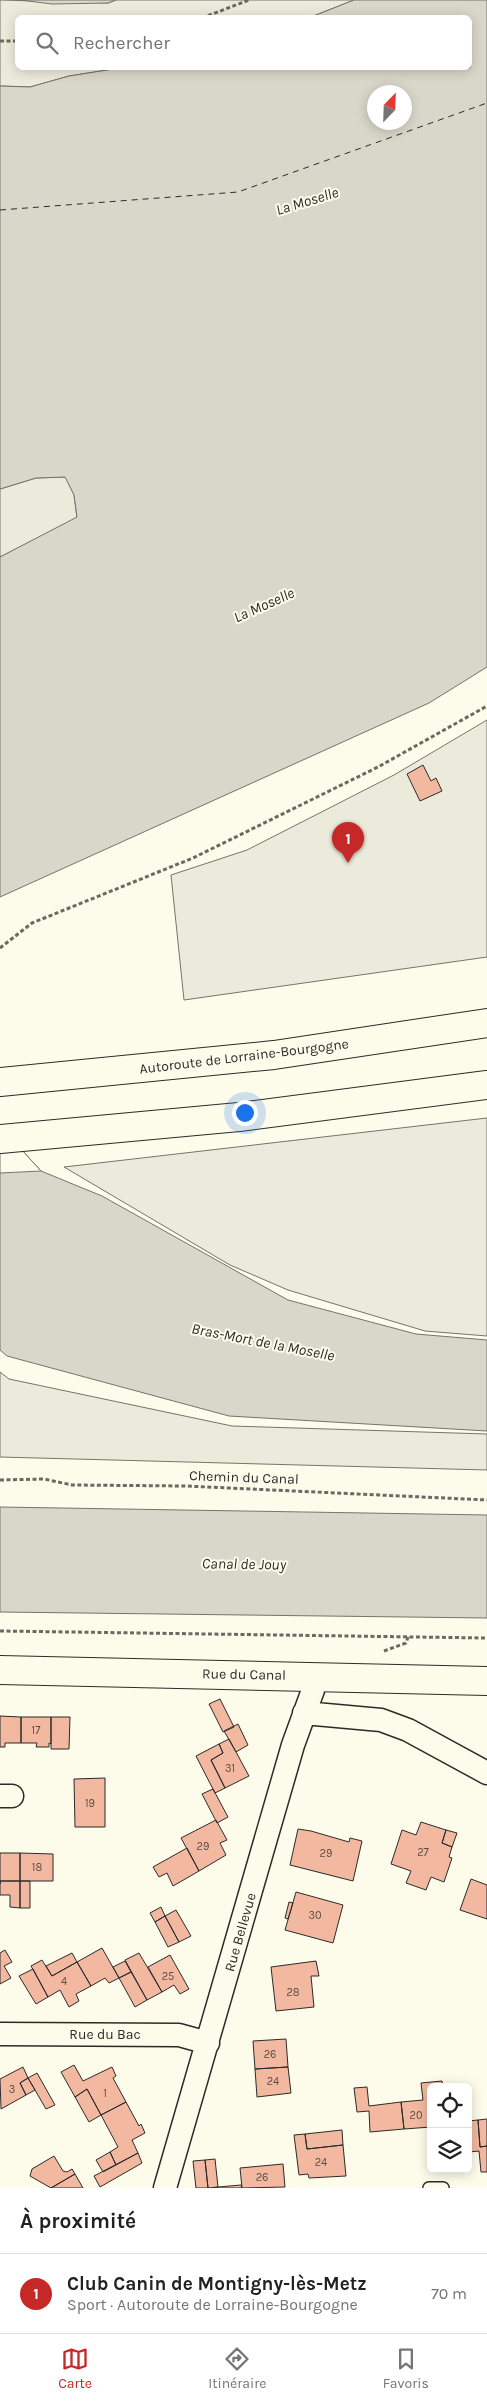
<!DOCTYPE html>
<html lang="fr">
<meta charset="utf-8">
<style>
:root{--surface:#fff;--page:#f6f6f6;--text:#202124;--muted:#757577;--line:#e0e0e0;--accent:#c62828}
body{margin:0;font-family:Karla,sans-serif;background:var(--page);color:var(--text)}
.controls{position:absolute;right:15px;bottom:15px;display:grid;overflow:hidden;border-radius:8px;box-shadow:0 2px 12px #0003}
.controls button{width:45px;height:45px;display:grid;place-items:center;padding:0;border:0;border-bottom:1px solid var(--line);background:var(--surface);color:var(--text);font:25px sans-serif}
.compass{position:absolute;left:367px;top:85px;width:45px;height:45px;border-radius:50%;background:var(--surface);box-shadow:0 2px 12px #0003;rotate:23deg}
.you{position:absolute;left:244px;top:1112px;width:18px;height:18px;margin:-12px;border:4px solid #fff;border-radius:50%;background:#1a73e8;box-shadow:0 0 0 8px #1a73e833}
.badge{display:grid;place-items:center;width:32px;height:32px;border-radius:50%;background:var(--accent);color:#fff;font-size:16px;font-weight:700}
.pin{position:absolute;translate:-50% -41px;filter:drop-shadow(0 1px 2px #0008)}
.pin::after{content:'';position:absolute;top:26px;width:18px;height:15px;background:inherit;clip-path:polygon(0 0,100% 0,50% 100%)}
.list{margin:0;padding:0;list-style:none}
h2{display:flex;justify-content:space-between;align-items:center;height:65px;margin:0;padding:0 20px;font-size:21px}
h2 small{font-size:16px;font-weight:400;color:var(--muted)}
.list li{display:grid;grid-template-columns:32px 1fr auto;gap:15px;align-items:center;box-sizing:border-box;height:80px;padding:0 20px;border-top:1px solid var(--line)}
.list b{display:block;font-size:19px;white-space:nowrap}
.list p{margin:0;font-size:16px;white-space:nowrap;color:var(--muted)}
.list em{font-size:16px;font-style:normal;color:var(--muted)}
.icon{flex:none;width:28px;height:28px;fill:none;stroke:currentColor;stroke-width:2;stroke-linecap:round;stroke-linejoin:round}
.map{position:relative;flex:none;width:487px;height:2188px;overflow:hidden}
.search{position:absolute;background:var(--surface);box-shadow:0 2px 12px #0003;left:15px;right:15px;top:15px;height:55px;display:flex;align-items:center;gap:12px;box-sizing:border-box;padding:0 18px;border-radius:8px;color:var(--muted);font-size:19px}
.sheet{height:145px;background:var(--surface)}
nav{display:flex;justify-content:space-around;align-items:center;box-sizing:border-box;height:70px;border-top:1px solid var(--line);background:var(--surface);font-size:14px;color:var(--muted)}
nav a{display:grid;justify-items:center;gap:2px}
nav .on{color:var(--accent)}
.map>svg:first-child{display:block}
.green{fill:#ecebdb;stroke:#74746e}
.water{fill:#d8d7c9;stroke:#74746e;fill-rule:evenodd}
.pier{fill:#fdfbea;stroke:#74746e}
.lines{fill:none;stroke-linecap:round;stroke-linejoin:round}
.ferry{stroke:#2b2b2b;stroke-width:1;stroke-dasharray:6 5;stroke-linecap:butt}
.building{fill:#f2b8a0;stroke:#2b2b2b}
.service-casing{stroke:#2b2b2b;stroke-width:14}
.minor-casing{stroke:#2b2b2b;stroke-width:25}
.tertiary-casing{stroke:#2b2b2b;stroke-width:30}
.motorway-casing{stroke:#2b2b2b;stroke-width:30}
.path{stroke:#6a6964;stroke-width:3;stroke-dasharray:4 2.5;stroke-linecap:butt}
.service{stroke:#fdfbea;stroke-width:11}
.minor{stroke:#fdfbea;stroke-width:22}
.tertiary{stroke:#fdfbea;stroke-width:28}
.motorway{stroke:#fdfbea;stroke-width:28}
.labels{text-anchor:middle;stroke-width:4;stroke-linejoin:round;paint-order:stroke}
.number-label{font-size:11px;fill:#5d4e48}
.street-label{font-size:14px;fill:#2b2b2b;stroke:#fdfbea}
.water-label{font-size:15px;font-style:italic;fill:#2b2b2b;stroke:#fdfbea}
</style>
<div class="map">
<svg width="487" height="2188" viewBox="0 0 487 2188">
<rect width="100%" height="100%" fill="#fdfbea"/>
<path class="green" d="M0 0 108 3 116 0H354L311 17 18 18V68H120L69 76 30 87 0 86Z
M66 477 74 495 77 518 0 557V489L36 478Z
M487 720V957L184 1000 171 875 247 850 394 775Z
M487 1118V1336L425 1331 288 1290 230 1265 64 1167Z
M0 1372 9 1379 232 1426 487 1434V1470L0 1457Z"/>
<path class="water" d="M20 0H116L108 3 52 4Z
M354 0H487V667L429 703 0 897V557L77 517 74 495 65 477 36 478 0 489V86L30 87 69 76 120 68H470V18L311 17ZM374 92H404V122H374Z
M0 1126 41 1171 102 1196 288 1300 416 1334 487 1340V1431L229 1416 7 1356 0 1350Z
M0 1507 487 1515V1618L0 1612Z"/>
<path class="pier" d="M0 1126 41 1171 0 1173Z"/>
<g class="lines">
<path class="ferry" d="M0 210 238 192 487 103"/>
</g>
<path class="building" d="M423 765 431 781 436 778 442 791 420 801 407 774Z
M220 1699 234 1727 223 1732 209 1704Z
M0 1716 21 1717V1743H5V1747H0Z
M21 1717H51V1744L49 1743V1747H36L37 1743H21Z
M51 1717H70L69 1749H51Z
M238 1724 248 1745 236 1752 224 1731Z
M229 1739 249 1776 225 1788 211 1760 223 1753 219 1744Z
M219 1744 223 1753 211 1760 225 1788 215 1793 196 1756Z
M105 1778V1827H75L74 1779Z
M213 1789 228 1817 217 1823 202 1794Z
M216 1820 227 1840 220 1843 226 1855 199 1871 181 1838Z
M421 1822 446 1830 442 1843 452 1847 449 1857 452 1858 444 1882 431 1877 426 1890 406 1883 411 1871 391 1864 402 1830 416 1835Z
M298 1829 311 1831 349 1842 350 1838 362 1841 353 1881 290 1865Z
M446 1830 457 1833 452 1847 442 1843Z
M187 1848 199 1871 173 1886 167 1873 159 1877 153 1867Z
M0 1853H20V1881H0V1884Z
M20 1853 53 1854V1881H20Z
M471 1879 487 1885V1919L460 1910Z
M0 1881H20V1908L10 1907V1895H0Z
M20 1881H30V1908H20Z
M296 1892 343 1905 333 1943 285 1930Z
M289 1902 293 1903 288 1919 285 1918Z
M161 1907 165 1916 155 1922 150 1913Z
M176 1910 191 1936 179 1942 165 1916Z
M165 1916 179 1942 168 1947 155 1922Z
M102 1948 119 1978 109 1983 105 1978 91 1986 77 1962Z
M5 1950 12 1962 4 1966 11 1978 0 1984V1953Z
M72 1953 77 1962 52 1976 46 1966Z
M139 1953 162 1992 147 2000 125 1960Z
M170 1955 189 1989 180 1994 174 1985 162 1992 148 1967Z
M42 1960 52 1976 77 1962 91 1986 76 1994 79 2001 69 2007 60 1990 48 1997 31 1966Z
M125 1961 131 1972 119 1978 113 1967Z
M316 1961 319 1976H311L314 2007 276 2011 271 1967Z
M33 1969 48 1997 36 2004 19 1976Z
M131 1972 147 2000 135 2007 119 1978Z
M286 2039 288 2067 255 2069 253 2041Z
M74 2065 83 2081 112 2067 116 2076 113 2078 126 2102 101 2115 87 2089 75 2097 61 2072Z
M23 2067 28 2078 20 2083 26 2095 1 2109 0 2079Z
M288 2067 291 2093 257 2097 255 2069Z
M37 2073 55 2105 46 2109 28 2078Z
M28 2078 35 2090 26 2095 20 2083Z
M442 2081 443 2087H431V2127L404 2129 401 2102 423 2100 421 2083Z
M367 2087 369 2106 401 2102 404 2129 370 2132 369 2111 357 2112 354 2088Z
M87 2089 101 2115 89 2122 75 2097Z
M126 2102 139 2126 141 2124 145 2133 132 2140 138 2153 116 2165 110 2152 118 2147 101 2115Z
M487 2119V2146L480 2147 478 2120Z
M478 2120 480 2147 487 2146V2172H481L479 2151 469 2152 468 2121Z
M342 2130 343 2145 307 2149 305 2134Z
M305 2134 307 2149 343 2145 346 2176 309 2178 308 2174 299 2175 294 2135Z
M110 2152 116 2165 103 2172 96 2160Z
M138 2153 142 2163 100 2187 94 2176Z
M54 2156 63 2171 67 2172 72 2169 75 2174 51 2188 30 2176 32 2169Z
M215 2159 218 2187 208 2188 205 2160Z
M205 2160 208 2188H196L193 2161Z
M283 2164 285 2187 242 2188 240 2168Z
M75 2174 83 2188H51Z
M241 2185 242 2188H214L218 2187Z"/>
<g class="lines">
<defs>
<path id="service" d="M429 2188H443"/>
<path id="minor" d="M304 1713 381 1720 408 1730 487 1773
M0 1796H12
M0 2034 179 2035 208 2043
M165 2188 293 1745 313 1690 314 1676"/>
<path id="tertiary" d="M0 1670 487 1681"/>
<path id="motorway" d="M0 1082 274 1055 487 1023
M0 1139 239 1117 487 1085"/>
</defs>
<use href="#service" class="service-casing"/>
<use href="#minor" class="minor-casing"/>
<use href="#tertiary" class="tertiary-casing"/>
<use href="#motorway" class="motorway-casing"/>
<path class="path" d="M202 18 249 0
M0 41H18
M0 948 32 923 193 858 378 767 487 706
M0 1480 44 1479 72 1485 186 1486 487 1500
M0 1631 487 1638
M384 1651 406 1643 408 1637"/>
<use href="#service" class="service"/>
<use href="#minor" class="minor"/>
<use href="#tertiary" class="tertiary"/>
<use href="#motorway" class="motorway"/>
</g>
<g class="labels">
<g class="number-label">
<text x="36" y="1734">17</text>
<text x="230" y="1772">31</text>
<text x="90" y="1807">19</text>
<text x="203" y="1850">29</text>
<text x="423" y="1856">27</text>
<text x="326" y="1857">29</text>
<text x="37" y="1871">18</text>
<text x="315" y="1919">30</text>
<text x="168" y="1980">25</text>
<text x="64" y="1985">4</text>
<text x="293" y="1996">28</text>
<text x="270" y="2058">26</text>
<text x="273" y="2085">24</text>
<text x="12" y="2093">3</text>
<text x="105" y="2097">1</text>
<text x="416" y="2119">20</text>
<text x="321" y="2166">24</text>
<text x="262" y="2181">26</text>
</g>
<g class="street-label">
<text transform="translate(244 1056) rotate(-7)" y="5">Autoroute de Lorraine-Bourgogne</text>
<text transform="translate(244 1477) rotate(2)" y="5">Chemin du Canal</text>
<text transform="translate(244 1674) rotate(1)" y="5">Rue du Canal</text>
<text transform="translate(240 1932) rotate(-74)" y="5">Rue Bellevue</text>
<text x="105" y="2039">Rue du Bac</text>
</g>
<g class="water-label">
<text transform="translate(307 201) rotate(-17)" y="5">La Moselle</text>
<text transform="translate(264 605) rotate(-24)" y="5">La Moselle</text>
<text transform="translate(263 1342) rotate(11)" y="5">Bras-Mort de la Moselle</text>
<text transform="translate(244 1564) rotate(1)" y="5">Canal de Jouy</text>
</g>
</g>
</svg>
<div class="controls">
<button><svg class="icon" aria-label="locate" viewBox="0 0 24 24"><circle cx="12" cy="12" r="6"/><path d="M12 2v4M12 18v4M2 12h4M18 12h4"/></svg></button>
<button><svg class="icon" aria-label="layers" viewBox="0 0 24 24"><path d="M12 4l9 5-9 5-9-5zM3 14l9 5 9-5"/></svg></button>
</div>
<svg class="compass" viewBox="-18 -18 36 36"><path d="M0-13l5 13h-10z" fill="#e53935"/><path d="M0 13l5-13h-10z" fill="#757577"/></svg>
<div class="you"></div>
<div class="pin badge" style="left:348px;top:863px">1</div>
<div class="search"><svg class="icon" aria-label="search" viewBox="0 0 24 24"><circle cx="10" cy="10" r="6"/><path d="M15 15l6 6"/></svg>Rechercher</div>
</div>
<section class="sheet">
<h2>À proximité<small></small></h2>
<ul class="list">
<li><span class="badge">1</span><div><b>Club Canin de Montigny-lès-Metz</b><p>Sport · Autoroute de Lorraine-Bourgogne</p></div><em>70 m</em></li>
</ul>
</section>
<nav>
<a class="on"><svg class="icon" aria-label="map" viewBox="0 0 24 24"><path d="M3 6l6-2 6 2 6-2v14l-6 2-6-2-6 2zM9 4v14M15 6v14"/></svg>Carte</a>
<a><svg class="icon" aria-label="directions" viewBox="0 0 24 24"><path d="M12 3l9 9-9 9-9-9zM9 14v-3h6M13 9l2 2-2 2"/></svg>Itinéraire</a>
<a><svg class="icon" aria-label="saved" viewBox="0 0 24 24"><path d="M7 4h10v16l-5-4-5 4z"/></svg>Favoris</a>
</nav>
